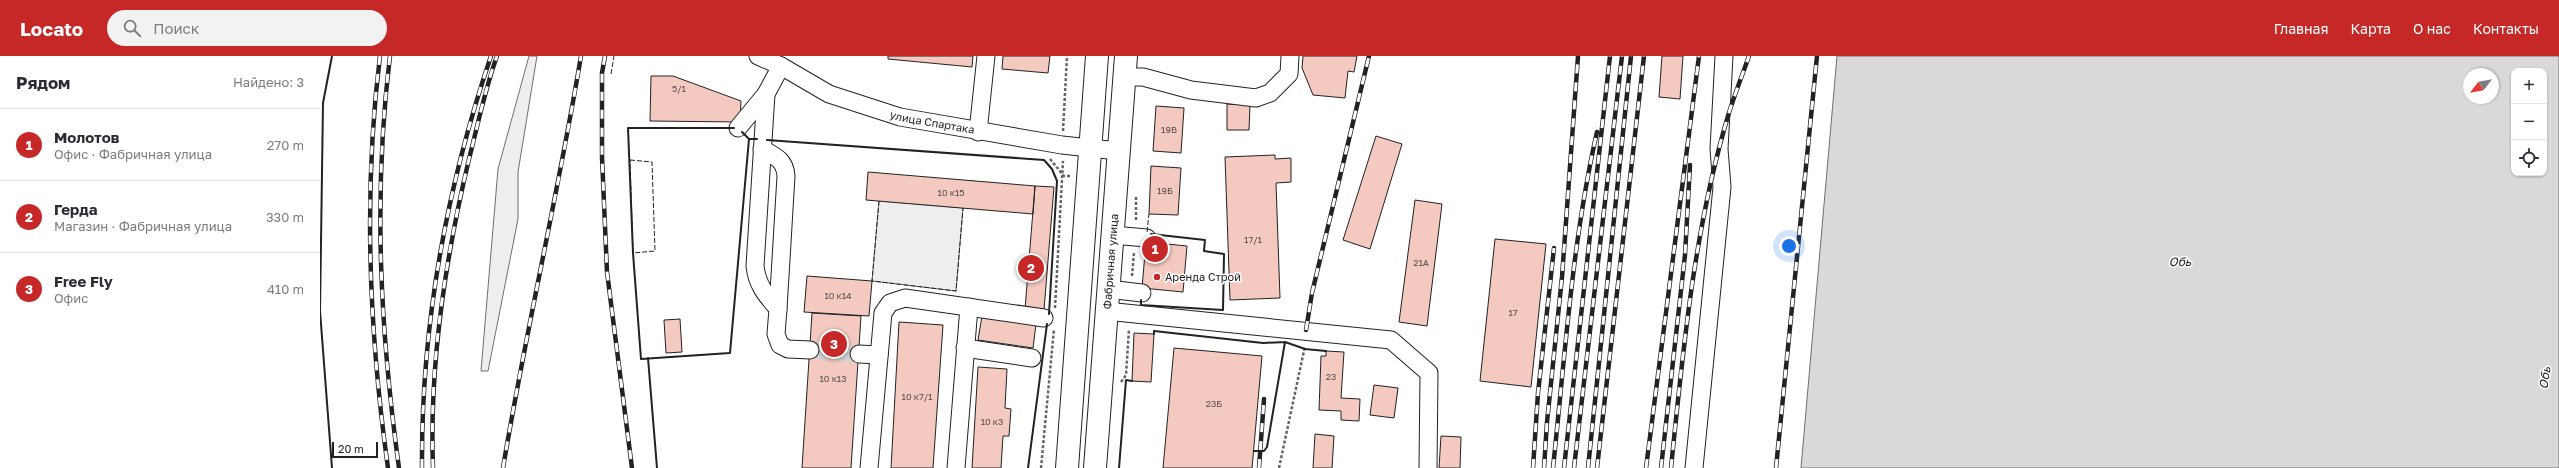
<!DOCTYPE html>
<html lang="ru">
<meta charset="utf-8">
<style>
:root{--surface:#fff;--page:#f2f2f3;--text:#2b2b33;--muted:#7c7c81;--line:#e1e1e2;--accent:#c62828}
body{margin:0;font-family:"Golos Text",sans-serif;background:var(--page);color:var(--text)}
.controls{position:absolute;right:12px;top:12px;display:grid;overflow:hidden;border-radius:8px;box-shadow:0 1px 3px #0004}
.controls button{width:36px;height:36px;display:grid;place-items:center;padding:0;border:0;border-bottom:1px solid var(--line);background:var(--surface);color:var(--text);font:20px sans-serif}
.compass{position:absolute;left:2143px;top:12px;width:36px;height:36px;border-radius:50%;background:var(--surface);box-shadow:0 1px 3px #0004;rotate:239deg}
.scale{position:absolute;left:12px;bottom:10px;width:46px;box-sizing:border-box;padding-left:4px;border:2px solid #222;border-top:0;font-size:11px;line-height:14px;white-space:nowrap;color:#222;-webkit-text-stroke:3px #fff;paint-order:stroke}
.you{position:absolute;left:1469px;top:190px;width:14px;height:14px;margin:-10px;border:3px solid #fff;border-radius:50%;background:#1a73e8;box-shadow:0 0 0 6px #1a73e833}
.badge{display:grid;place-items:center;width:26px;height:26px;border-radius:50%;background:var(--accent);color:#fff;font-size:13px;font-weight:700}
.pin{position:absolute;translate:-50% -50%;border:2px solid #fff;box-shadow:0 1px 4px #0006}
.list{margin:0;padding:0;list-style:none}
h2{display:flex;justify-content:space-between;align-items:center;height:52px;margin:0;padding:0 16px;font-size:17px}
h2 small{font-size:13px;font-weight:400;color:var(--muted)}
.list li{display:grid;grid-template-columns:26px 1fr auto;gap:12px;align-items:center;box-sizing:border-box;height:72px;padding:0 16px;border-top:1px solid var(--line)}
.list b{display:block;font-size:15px;white-space:nowrap}
.list p{margin:0;font-size:13px;white-space:nowrap;color:var(--muted)}
.list em{font-size:13px;font-style:normal;color:var(--muted)}
.icon{flex:none;width:22px;height:22px;fill:none;stroke:currentColor;stroke-width:2;stroke-linecap:round;stroke-linejoin:round}
.map{position:relative;flex:none;width:2239px;height:412px;overflow:hidden}
header{display:flex;align-items:center;gap:24px;box-sizing:border-box;height:56px;padding:0 20px;background:var(--accent);color:#fff}
header strong{font-size:19px}
nav{display:flex;gap:22px;margin-inline-start:auto;font-size:14px}
.search{width:280px;height:36px;background:var(--page);display:flex;align-items:center;gap:10px;box-sizing:border-box;padding:0 14px;border-radius:22px;color:var(--muted);font-size:15px}
main{display:flex}
aside{flex:1;background:var(--surface)}
.map>svg:first-child{display:block}
.green{fill:#eee;stroke:#6f6f6f}
.water{fill:#d9d9d9;stroke:#6f6f6f;fill-rule:evenodd}
.building{fill:#f3c9c0;stroke:#222}
.lines{fill:none;stroke-linecap:round;stroke-linejoin:round}
.minor-tunnel{stroke:#d3d3d3;stroke-width:17;stroke-dasharray:17 8;stroke-linecap:butt}
.minor-casing{stroke:#222;stroke-width:19}
.major-casing{stroke:#222;stroke-width:24}
.path{stroke:#646464;stroke-width:2.5;stroke-dasharray:3 2;stroke-linecap:butt}
.minor{stroke:#fff;stroke-width:17}
.major{stroke:#fff;stroke-width:22}
.rail-casing{stroke:#222;stroke-width:4.5}
.rail{stroke:#fff;stroke-width:3;stroke-dasharray:9;stroke-linecap:butt}
.fence{stroke:#222;stroke-width:1;stroke-dasharray:5 2;stroke-linecap:butt}
.wall{stroke:#222;stroke-width:2}
.poi-dot{fill:#c62828;stroke:#fff;stroke-width:1.5}
.labels{text-anchor:middle;stroke-width:3;stroke-linejoin:round;paint-order:stroke}
.number-label{font-size:9px;fill:#564c4a}
.street-label{font-size:11px;fill:#222;stroke:#fff}
.poi-label{font-size:11px;fill:#222;stroke:#fff;text-anchor:start}
.water-label{font-size:12px;font-style:italic;fill:#222;stroke:#fff}
</style>
<header>
<strong>Locato</strong>
<div class="search"><svg class="icon" aria-label="search" viewBox="0 0 24 24"><circle cx="10" cy="10" r="6"/><path d="M15 15l6 6"/></svg>Поиск</div>
<nav><a>Главная</a><a>Карта</a><a>О нас</a><a>Контакты</a></nav>
</header>
<main>
<aside>
<h2>Рядом<small>Найдено: 3</small></h2>
<ul class="list">
<li><span class="badge">1</span><div><b>Молотов</b><p>Офис · Фабричная улица</p></div><em>270 m</em></li>
<li><span class="badge">2</span><div><b>Герда</b><p>Магазин · Фабричная улица</p></div><em>330 m</em></li>
<li><span class="badge">3</span><div><b>Free Fly</b><p>Офис</p></div><em>410 m</em></li>
</ul>
</aside>
<div class="map">
<svg width="2239" height="412" viewBox="0 0 2239 412">
<rect width="100%" height="100%" fill="#fff"/>
<path class="green" d="M209 0H217L198 116V163L168 315H161L178 113Z
M559 145 643 152 636 235 552 225Z"/>
<path class="water" d="M1517 0H2239V412H1481ZM2194 15H2224V117H2194ZM2149 18H2173V42H2149Z"/>
<path class="building" d="M568 0H653L652 11 568 3Z
M683 0H730L728 17 682 13Z
M983 0H1037L1034 16 1028 15 1025 42 993 39 982 12Z
M1342 0H1363L1360 43 1339 41Z
M331 20H353L421 45 420 66 330 65Z
M907 48 930 49 929 74H907Z
M836 50 864 52 861 97 833 95Z
M1056 80 1082 88 1050 193 1023 184Z
M955 99V103L971 102V126L956 127 960 242 910 244 905 101Z
M831 110 861 112 858 159 829 158Z
M548 116 715 130 713 158 546 144Z
M715 130 734 131 724 254 705 253Z
M1095 144 1122 148 1107 270 1079 266Z
M1175 183 1226 188 1211 331 1160 325Z
M826 186 867 190 863 236 822 232Z
M487 220 552 225 549 260 484 256Z
M492 257 541 260 531 412H482Z
M662 260 716 268 713 292 658 284Z
M360 263 362 296 346 297 344 264Z
M579 266 623 269 613 412H571Z
M814 277 834 278 831 326 812 325Z
M854 292 942 300 932 412H843Z
M1006 295 1024 296 1021 342 1040 343 1039 365 1021 364V355L999 354 1001 300H1006Z
M658 311 687 313 685 352 691 353 689 380H683L681 412H652Z
M1054 329 1078 332 1074 362 1050 359Z
M995 378 1014 380 1012 412H993Z
M1121 380 1141 381 1140 412H1119Z"/>
<g class="lines">
<path class="minor-tunnel" d="M490 294 539 298"/>
<defs>
<g id="minor">
<path id="s1" d="M438 0 461 10 509 38 580 61 742 89 798 95"/>
<path d="M804 21H823L871 34 936 42 950 37 969 18 970 0"/>
<path d="M446 38 435 210C437 229 446 239 458 253L456 278 460 289 468 293 490 294"/>
<path d="M418 72 446 38 461 10"/>
<path d="M658 76 666 0"/>
<path d="M442 93C455 100 465 104 466 120L458 253"/>
<path d="M792 179 827 182"/>
<path d="M788 233 822 237"/>
<path d="M786 255 1071 284 1109 317 1108 412"/>
<path d="M645 292 712 302"/>
<path d="M539 298 559 299"/>
<path d="M549 412 563 257 570 247 585 242 724 262"/>
<path d="M636 412 649 251"/>
<path d="M1374 412 1402 131 1399 93 1404 0"/>
</g>
<g id="major">
<path d="M747 412 777 0"/>
<path id="s2" d="M775 412 806 0"/>
</g>
</defs>
<use href="#minor" class="minor-casing"/>
<use href="#major" class="major-casing"/>
<path class="path" d="M743 75 747 0
M730 103 744 120H750
M816 141V166
M812 220 814 197
M735 252 743 105
M801 326 806 319 809 273
M721 412 734 273
M959 412 985 290"/>
<use href="#minor" class="minor"/>
<use href="#major" class="major"/>
<defs>
<path id="rail" d="M60 0C43 137 49 276 68 412
M70 0C53 138 60 274 79 412
M285 0 282 17V101L287 216 312 412
M986 274 992 237 1049 0
M102 412C101 272 126 133 171 0
M113 412C109 307 125 204 149 103 158 68 165 33 177 0
M183 412C206 274 238 138 261 0
M939 412 944 343
M1213 412 1218 337 1234 192
M1224 412 1227 366 1242 221 1258 0
M1233 412C1245 300 1252 186 1277 76
M1244 412 1290 0
M1254 412 1302 0
M1268 412 1311 0
M1277 412 1324 0
M1326 412 1379 0
M1341 412 1365 199 1370 109
M1351 412C1363 294 1374 174 1408 60 1414 40 1422 20 1429 0
M1456 412 1497 0"/>
</defs>
<use href="#rail" class="rail-casing"/>
<use href="#rail" class="rail"/>
<path class="fence" d="M291 18 294 0
M310 104 332 106 335 195 313 197Z
M559 145 552 225 636 235 643 152
M827 176 829 158"/>
<path class="wall" d="M414 72H308L313 197 321 303 410 297 429 83
M422 76 429 83H437
M447 84 724 104 732 113 737 125 729 258
M821 244V249L903 254 904 198 884 195 885 184 831 178
M834 278V275L943 287 965 286 947 391 944 395H934
M965 286 985 293 1006 295
M328 302 337 412
M12 412 0 255 3 47 12 0
M708 412 727 268
M799 412 806 324 812 325"/>
</g>
<circle class="poi-dot" cx="837" cy="221" r="4"/>
<g class="labels">
<g class="number-label">
<text x="359" y="36">5/1</text>
<text x="849" y="77">19В</text>
<text x="845" y="138">19Б</text>
<text x="631" y="140">10 к15</text>
<text x="933" y="187">17/1</text>
<text x="1101" y="210">21А</text>
<text x="518" y="243">10 к14</text>
<text x="1193" y="260">17</text>
<text x="1011" y="324">23</text>
<text x="513" y="326">10 к13</text>
<text x="597" y="344">10 к7/1</text>
<text x="894" y="351">23Б</text>
<text x="672" y="369">10 к3</text>
</g>
<g class="street-label">
<text dy="4" stroke="none"><textPath href="#s1" startOffset="188">улица Спартака</textPath></text>
<text dy="4" stroke="none"><textPath href="#s2" startOffset="207">Фабричная улица</textPath></text>
</g>
<g class="poi-label">
<text x="845" y="225">Аренда Строй</text>
</g>
<g class="water-label">
<text x="1860" y="210">Обь</text>
<text transform="translate(2225 322) rotate(-81)" y="4">Обь</text>
</g>
</g>
</svg>
<div class="controls">
<button>+</button>
<button>−</button>
<button><svg class="icon" aria-label="locate" viewBox="0 0 24 24"><circle cx="12" cy="12" r="6"/><path d="M12 2v4M12 18v4M2 12h4M18 12h4"/></svg></button>
</div>
<svg class="compass" viewBox="-18 -18 36 36"><path d="M0-13l5 13h-10z" fill="#e53935"/><path d="M0 13l5-13h-10z" fill="#7c7c81"/></svg>
<div class="scale">20 m</div>
<div class="you"></div>
<div class="pin badge" style="left:835px;top:193px">1</div>
<div class="pin badge" style="left:711px;top:212px">2</div>
<div class="pin badge" style="left:514px;top:288px">3</div>
</div>
</main>
